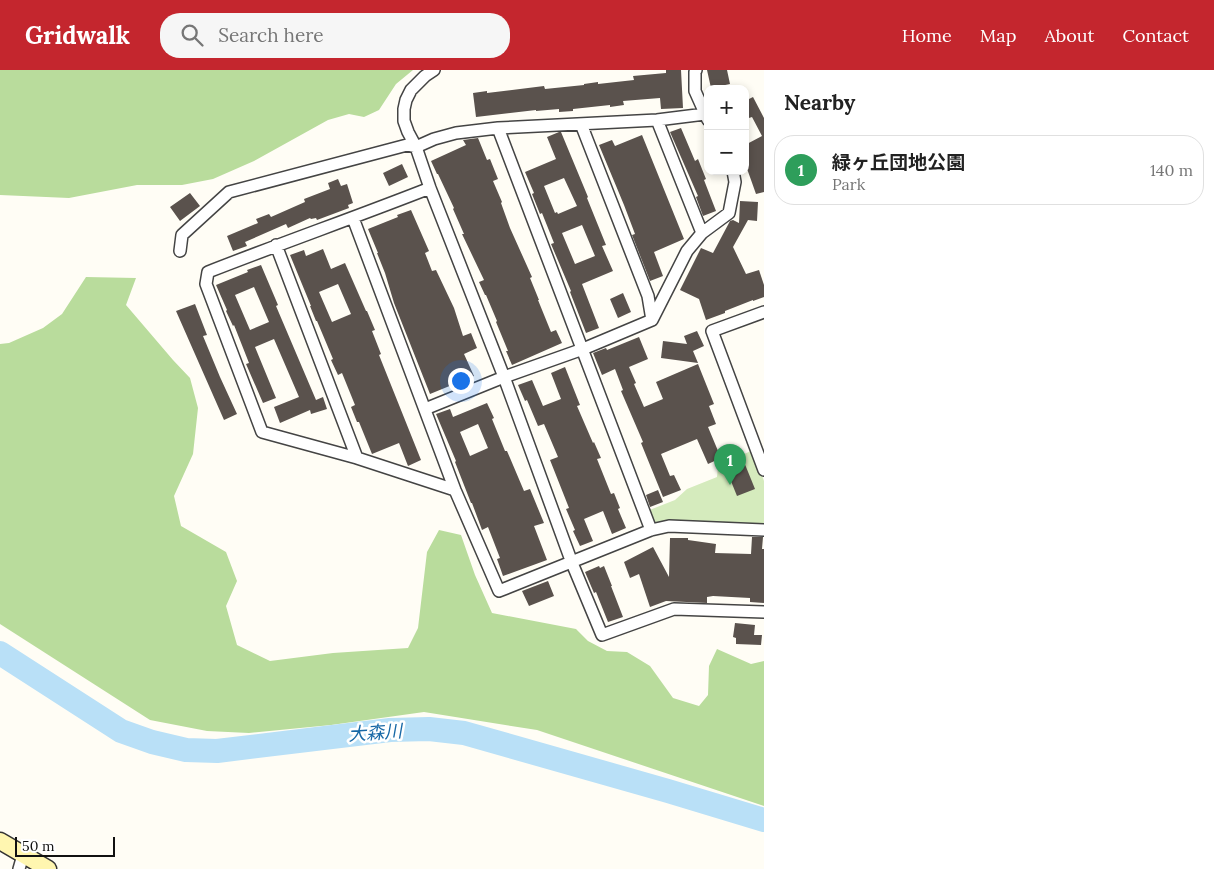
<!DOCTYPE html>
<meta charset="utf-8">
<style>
:root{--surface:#fff;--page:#f6f6f6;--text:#222;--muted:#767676;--line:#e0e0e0;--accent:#c4262e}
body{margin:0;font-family:Lora,"Noto Sans JP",serif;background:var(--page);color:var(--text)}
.controls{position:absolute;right:15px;top:15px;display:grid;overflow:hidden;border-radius:10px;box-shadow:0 2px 8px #0003}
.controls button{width:45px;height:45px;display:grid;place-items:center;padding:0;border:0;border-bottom:1px solid var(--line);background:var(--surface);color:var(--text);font:25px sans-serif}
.scale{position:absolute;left:15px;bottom:12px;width:100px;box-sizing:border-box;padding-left:5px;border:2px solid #111;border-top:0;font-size:14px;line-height:18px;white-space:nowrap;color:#111;-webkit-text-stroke:4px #fff;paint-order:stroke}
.you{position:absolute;left:460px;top:310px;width:18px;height:18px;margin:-12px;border:4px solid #fff;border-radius:50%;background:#1a73e8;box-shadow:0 0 0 8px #1a73e833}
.badge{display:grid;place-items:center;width:32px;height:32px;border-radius:50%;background:var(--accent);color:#fff;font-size:16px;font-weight:700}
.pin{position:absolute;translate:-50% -41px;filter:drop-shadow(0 1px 2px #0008)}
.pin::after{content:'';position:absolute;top:26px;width:18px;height:15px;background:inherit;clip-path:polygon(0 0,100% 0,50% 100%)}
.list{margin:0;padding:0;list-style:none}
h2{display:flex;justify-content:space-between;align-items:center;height:65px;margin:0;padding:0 20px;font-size:21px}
h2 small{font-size:16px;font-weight:400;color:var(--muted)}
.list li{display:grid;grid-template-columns:32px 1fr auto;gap:15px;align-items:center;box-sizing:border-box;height:70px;margin:0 10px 10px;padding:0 10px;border:1px solid var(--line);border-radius:20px}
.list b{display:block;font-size:19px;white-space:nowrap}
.list p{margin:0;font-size:16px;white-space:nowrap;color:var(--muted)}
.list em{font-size:16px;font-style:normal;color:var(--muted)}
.icon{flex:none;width:28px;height:28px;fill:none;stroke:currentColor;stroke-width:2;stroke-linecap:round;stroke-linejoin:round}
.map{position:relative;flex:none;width:764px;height:799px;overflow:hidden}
header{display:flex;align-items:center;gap:30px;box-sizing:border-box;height:70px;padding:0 25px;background:var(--accent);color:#fff}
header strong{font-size:24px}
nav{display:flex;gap:28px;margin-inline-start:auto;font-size:18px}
.search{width:350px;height:45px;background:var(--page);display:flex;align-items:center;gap:12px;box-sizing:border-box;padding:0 18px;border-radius:20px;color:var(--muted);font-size:19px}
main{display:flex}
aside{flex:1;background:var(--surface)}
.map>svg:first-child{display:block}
.green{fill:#d5ebbd}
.forest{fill:#b9dc9c}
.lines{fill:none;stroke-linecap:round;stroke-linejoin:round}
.river{stroke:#b9e0f7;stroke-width:24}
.building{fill:#5a524d;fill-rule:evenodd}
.minor-casing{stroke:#444;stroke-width:14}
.secondary-casing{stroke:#333;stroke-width:19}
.minor{stroke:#fff;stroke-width:11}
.secondary{stroke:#fff6b0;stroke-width:16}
.labels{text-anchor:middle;stroke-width:5;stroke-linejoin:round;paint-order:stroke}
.water-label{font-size:18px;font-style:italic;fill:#1768a6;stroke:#fff}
</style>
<header>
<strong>Gridwalk</strong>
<div class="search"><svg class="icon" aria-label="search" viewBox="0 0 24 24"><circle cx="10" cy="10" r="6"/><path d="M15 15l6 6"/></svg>Search here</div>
<nav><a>Home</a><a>Map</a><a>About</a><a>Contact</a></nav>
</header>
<main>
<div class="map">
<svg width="764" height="799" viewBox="0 0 764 799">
<rect width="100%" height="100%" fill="#fffdf5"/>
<path class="green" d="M753 380 764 411V456H653L647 441 675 430 687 419 717 407 718 396Z"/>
<path class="forest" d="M0 0H413L396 14 379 40 364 47 349 44 328 50 254 91 213 109 182 115H137L69 128 0 125Z
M86 207 136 208 126 235 173 290 190 308 198 338 193 384 174 426 181 456 226 482 237 511 226 536 237 575 270 591 333 583 408 578 418 558 427 482 439 460 461 465 475 505 492 543 576 559 588 571 607 581 627 582 650 596 673 628 699 636 708 625 709 596 717 579 751 594 764 591V736L537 660 424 642 331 655 249 663 207 661 150 650 0 554V274L9 273 43 258 62 244Z"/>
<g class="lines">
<path class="river" d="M0 583 121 661 152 672 186 680 217 681 390 660 429 659 464 663 668 721 764 750"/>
</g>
<path class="building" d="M666 0H681L683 38 661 39 660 28 623 31 624 35 610 37V35L573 39V41L559 42V39L536 41V40L476 47 473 23 487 21V23L544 16 545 19 584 15V14L598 12V14L634 10 633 6 666 3Z
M707 0H727L730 14 711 18Z
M753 27 764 48V122L756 124 745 93V75L762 66 752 47 749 48 745 42V31Z
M681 58 695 91 698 89 706 109 704 110 716 141 703 146 696 127 698 126 670 62Z
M559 62H561L588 127 587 128 606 175 602 176 613 201 582 214 599 258 586 263 570 222 571 221 551 174 554 173 542 143 540 144 532 124 534 123 525 102 556 89 547 67ZM564 108 577 136 558 144 557 142 555 143 544 116ZM582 155 595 186 575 194 562 163Z
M642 65 684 169 654 182 663 206 650 211 632 165 635 164 624 135 599 75 612 70 615 76Z
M478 68 487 90 490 89 498 109 493 111 502 132 501 133 510 158 532 207 530 208 539 230H538L551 262 556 260 562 273 512 295 506 281H508L496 252 497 251 486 225H485L479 212 484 210 462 164H464L453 139 454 138 438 104H437L431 91 466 75 463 70Z
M402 94 408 107 389 116 383 103Z
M338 109 341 116 347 114 353 133 348 135 349 138 317 150 316 148 311 149 310 148 288 158 286 154 245 172 247 176 233 181 227 166 258 153 256 149 269 144 271 147 305 132 304 129 330 119 328 113Z
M190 123 200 136 180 151 170 137Z
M740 131 758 132 757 151 748 150 733 177 746 204 759 200 764 215V227L753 231V230L725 241V243L706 250 699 229 680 220 701 178 713 183 730 151 733 150 739 153Z
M411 140 429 181 425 183 432 201 436 200 454 238 463 266 471 263 477 278 464 284 474 306 430 324 394 233 385 203 377 183H378L368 159 398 147 397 145Z
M323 179 331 199 345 193 366 241H367L375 260 372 261 381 284 379 285 421 390 408 396 399 373 372 384 359 352H357L351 337 355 335 342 303 338 305 331 290 333 289 317 251H316L310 236H311L290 185 304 180 306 186ZM338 214 351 244 332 252 319 222Z
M261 195 278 235 276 236 316 330 323 327 327 339 311 344 310 340 280 353 274 337 299 327 274 269 255 277 276 328 263 333 246 294 249 293 234 255 233 256 226 241 227 240 216 215 248 202 247 200ZM254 217 269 252 250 260 235 225Z
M623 223 631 242 618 248 610 229Z
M195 234 207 265 203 266 220 307 237 344 224 350 176 241Z
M697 261 704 276 693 281 698 293 661 288 663 271 687 274 684 266Z
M639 267 648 289 629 297 636 313 634 314 644 337 663 329 656 312 698 294 714 334 709 336 716 354 708 357 721 388 708 394 697 369 661 384 670 406 674 405 681 420 663 427 641 373 643 372 621 321 623 320 615 299 602 305 593 283 606 278 607 280Z
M565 297 580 335 577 336 593 373 594 372 601 388 597 389 611 424 614 423 620 438 618 439 626 458 612 464 603 441 584 449 593 471 580 476 573 461 575 460 566 439 569 438 550 390 558 387 544 354 538 356 527 330 525 331 518 315 532 310 543 336 561 329 551 303Z
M487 333 494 348 492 349 505 381H507L524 421 530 419 544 453 534 456 547 490 503 506 497 489 500 488 488 457 482 460 472 433H471L455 392 456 391 436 344 450 339 453 347ZM478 354 488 378 470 386 460 362Z
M742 387 755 419 737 426 724 394Z
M658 420 663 432 650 437 646 425Z
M752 467H763L762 479H764V533L750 532V528L713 526 707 527V533L666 531 650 537 639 504 630 508 624 492 653 477 669 507 670 468H688V470L716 474 715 483 751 484Z
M599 496 600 498 604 496 612 516H611L623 547 608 552 596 522 594 523 585 502Z
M548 511 554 526 529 536 522 521Z
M735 553 755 555 754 565H762L761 575 736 574V568L733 567Z"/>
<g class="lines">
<defs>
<path id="minor" d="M434 0 425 6 411 20 406 30 404 39V51L408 62 416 77 430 118 504 307 572 493 602 565 674 539 764 542
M696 0 695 2V21L708 50
M657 50 702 163
M581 54 648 226 652 250
M498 58 651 460
M430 118C356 147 282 173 208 202L206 214 262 362 357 388 455 420
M353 148 455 420 499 521 651 460 669 456 764 460
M276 175 357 388
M180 181 182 165 229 122 407 75 416 77 434 69 456 63 498 58 657 50 705 44
M764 242 712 261 764 400
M425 339 504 307 583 279 652 250 687 181 702 163 729 143 735 112 733 101
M19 799 23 785"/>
<path id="secondary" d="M0 771 48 799"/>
</defs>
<use href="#minor" class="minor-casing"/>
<use href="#secondary" class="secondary-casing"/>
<use href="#minor" class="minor"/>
<use href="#secondary" class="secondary"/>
</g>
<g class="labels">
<g class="water-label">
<text transform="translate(375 663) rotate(-4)" y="6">大森川</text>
</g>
</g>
</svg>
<div class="controls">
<button>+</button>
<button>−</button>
</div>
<div class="scale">50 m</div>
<div class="you"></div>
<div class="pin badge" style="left:730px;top:415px;background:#2e9e5b">1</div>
</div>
<aside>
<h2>Nearby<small></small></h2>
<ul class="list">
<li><span class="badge" style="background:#2e9e5b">1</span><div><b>緑ヶ丘団地公園</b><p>Park</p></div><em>140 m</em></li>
</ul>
</aside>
</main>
